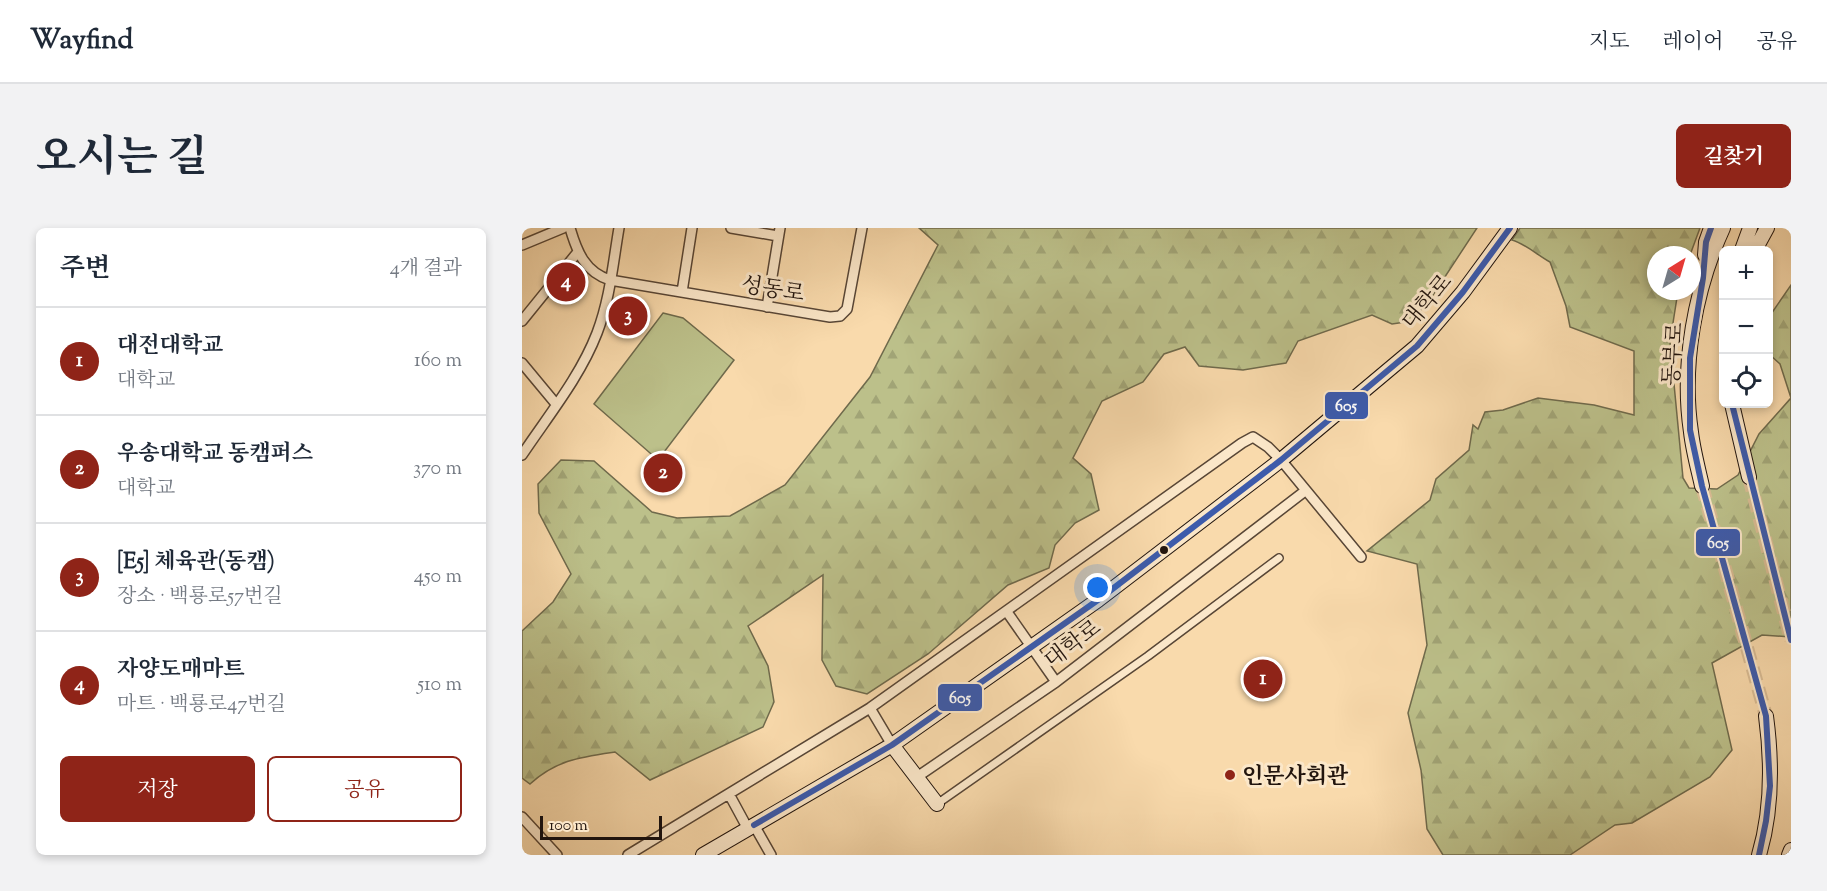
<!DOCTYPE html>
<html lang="ko">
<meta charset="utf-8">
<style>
:root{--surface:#fff;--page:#f2f2f3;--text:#1f2937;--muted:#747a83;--line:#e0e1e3;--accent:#8f2418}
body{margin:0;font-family:"Sorts Mill Goudy","Noto Serif KR",serif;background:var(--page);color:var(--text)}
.controls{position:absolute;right:18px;top:18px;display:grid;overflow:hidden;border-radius:9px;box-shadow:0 3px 9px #0003}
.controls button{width:54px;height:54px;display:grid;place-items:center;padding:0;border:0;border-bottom:2px solid var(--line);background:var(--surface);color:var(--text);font:30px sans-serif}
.compass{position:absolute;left:1125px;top:18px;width:54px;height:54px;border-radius:50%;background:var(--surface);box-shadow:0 3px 9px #0003;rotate:37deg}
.scale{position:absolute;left:18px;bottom:15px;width:122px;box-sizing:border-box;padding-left:6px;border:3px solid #22150e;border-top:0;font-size:16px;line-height:21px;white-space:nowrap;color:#22150e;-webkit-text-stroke:4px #fbe7c9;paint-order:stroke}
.you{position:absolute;left:576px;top:360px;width:21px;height:21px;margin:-15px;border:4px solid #fff;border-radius:50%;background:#1a73e8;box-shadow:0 0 0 9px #1a73e833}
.badge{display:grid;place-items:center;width:39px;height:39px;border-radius:50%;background:var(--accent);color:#fff;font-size:20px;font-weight:700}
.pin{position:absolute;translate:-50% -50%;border:3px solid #fff;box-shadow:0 2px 6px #0006}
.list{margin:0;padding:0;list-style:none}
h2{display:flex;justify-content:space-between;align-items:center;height:78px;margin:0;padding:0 24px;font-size:26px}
h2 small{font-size:20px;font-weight:400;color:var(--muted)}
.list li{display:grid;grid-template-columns:39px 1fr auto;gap:18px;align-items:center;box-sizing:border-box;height:108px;padding:0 24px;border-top:2px solid var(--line)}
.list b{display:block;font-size:22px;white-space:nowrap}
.list p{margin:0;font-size:20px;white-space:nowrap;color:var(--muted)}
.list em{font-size:20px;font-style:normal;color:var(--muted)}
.actions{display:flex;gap:12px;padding:18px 24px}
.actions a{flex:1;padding:14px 0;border:2px solid var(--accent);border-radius:9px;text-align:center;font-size:21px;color:var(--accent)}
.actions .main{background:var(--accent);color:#fff}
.icon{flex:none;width:33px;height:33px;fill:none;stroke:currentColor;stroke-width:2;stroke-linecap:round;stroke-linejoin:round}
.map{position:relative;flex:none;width:1269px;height:627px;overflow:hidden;border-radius:9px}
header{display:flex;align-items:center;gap:36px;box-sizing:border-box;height:84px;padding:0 30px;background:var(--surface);border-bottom:2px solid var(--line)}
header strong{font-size:28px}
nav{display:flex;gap:33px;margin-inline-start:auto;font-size:21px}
.intro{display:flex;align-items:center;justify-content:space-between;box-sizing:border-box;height:144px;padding:0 36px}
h1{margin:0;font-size:42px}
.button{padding:15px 27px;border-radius:9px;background:var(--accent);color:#fff;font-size:21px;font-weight:700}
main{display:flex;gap:36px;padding:0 36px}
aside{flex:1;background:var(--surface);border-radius:9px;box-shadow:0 3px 9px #0003}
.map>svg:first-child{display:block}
.grass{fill:#bcc08a;stroke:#6f6a4c;stroke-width:1.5}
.forest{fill:url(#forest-firs);stroke:#6f6a4c;stroke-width:1.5}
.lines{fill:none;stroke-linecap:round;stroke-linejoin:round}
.secondary-tunnel{stroke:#d9bc94;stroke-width:14;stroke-dasharray:14 7;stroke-linecap:butt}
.pedestrian-casing{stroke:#584636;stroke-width:10}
.minor-casing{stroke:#584636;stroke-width:12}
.secondary-casing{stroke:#22150e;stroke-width:16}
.pedestrian{stroke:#fbe7c9;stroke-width:7}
.minor{stroke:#fbe7c9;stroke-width:9}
.secondary{stroke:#fbe7c9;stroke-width:14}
.bus-1-casing{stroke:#fbe7c9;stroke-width:10}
.bus-1{stroke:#3d5bab;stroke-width:6}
.bus-dot{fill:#22150e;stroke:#fbe7c9;stroke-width:2}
.poi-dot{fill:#8f2418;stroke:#fbe7c9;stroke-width:2}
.labels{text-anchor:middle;stroke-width:6;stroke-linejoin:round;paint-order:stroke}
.street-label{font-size:22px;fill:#22150e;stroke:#fbe7c9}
.poi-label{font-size:22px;font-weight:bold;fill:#22150e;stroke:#fbe7c9;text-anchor:start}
.line-badge{stroke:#fbe7c9;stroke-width:2}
.badge-label{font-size:16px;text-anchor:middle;font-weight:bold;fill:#fff}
</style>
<header>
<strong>Wayfind</strong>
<nav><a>지도</a><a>레이어</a><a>공유</a></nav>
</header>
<div class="intro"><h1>오시는 길</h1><a class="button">길찾기</a></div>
<main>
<aside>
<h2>주변<small>4개 결과</small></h2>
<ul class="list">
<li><span class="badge">1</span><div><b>대전대학교</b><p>대학교</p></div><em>160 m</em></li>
<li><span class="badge">2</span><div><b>우송대학교 동캠퍼스</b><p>대학교</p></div><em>370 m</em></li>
<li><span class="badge">3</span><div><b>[E5] 체육관(동캠)</b><p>장소 · 백룡로57번길</p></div><em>450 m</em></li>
<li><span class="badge">4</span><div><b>자양도매마트</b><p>마트 · 백룡로47번길</p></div><em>510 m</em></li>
</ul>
<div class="actions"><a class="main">저장</a><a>공유</a></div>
</aside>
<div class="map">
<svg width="1269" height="627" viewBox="0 0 1269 627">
<defs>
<pattern id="forest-firs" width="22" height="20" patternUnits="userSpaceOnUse" patternTransform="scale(1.5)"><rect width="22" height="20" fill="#bcc08a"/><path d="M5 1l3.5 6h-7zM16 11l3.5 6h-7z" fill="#a1a476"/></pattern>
</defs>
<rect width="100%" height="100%" fill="#f9daac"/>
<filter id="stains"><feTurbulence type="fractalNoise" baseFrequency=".00333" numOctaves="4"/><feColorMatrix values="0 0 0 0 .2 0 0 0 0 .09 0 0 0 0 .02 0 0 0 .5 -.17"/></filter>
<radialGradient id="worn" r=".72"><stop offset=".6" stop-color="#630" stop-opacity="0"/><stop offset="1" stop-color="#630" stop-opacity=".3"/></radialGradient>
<path class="grass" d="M141 85 161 90 212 132 136 232 72 176Z"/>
<path class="forest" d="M397 0H955L911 67 890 93 870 96 850 87 776 113 764 135 721 142 677 138 663 119 642 126 621 154 580 173 551 230 569 246 577 282 553 295 533 317 527 340 486 357 406 426 345 466 314 458 300 432 301 347 226 398 246 438 252 474 241 499 128 552 93 524C59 529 34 532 8 556L0 550V403L31 374 49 346 17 285 16 256 39 232 72 233 130 284 155 290 208 288 263 257 348 149 416 17Z
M998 0H1178L1168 27H1134V63H1156L1148 114 1161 250 1167 260 1195 261 1216 247 1237 206 1269 170V409L1240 407 1190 435 1210 522 1188 549 1110 595 1093 597 1048 627H921L905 601 899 542 886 485 905 417 895 336 845 323 908 272 914 251 947 222 951 197 956 201 963 184 981 182 1016 170 1072 177 1112 187V123L1048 99 1044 78 1028 34C1015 27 1004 16 990 12Z
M1269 57V170L1258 136 1247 126V89Z"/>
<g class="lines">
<path class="secondary-tunnel" d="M1227 249 1269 412
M1180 258 1244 488"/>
<defs>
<path id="pedestrian" d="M415 576 626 428 757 330"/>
<path id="minor" d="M48 0C55 24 63 44 88 52L308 89 318 88 325 81 340 0
M209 0 256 8
M0 17 41 0
M160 64 170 0
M245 79 258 0
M0 93 55 25
M0 135 34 176
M0 227C26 188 58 149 75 105 88 71 91 35 97 0
M485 384 534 454
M348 480 370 517
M395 549 534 454 783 263
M207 566 226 601
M0 589 35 627
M232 597 249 627
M106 627 348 480 720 215 731 209 746 219 759 232 839 329"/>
<path id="secondary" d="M1220 22 1228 0
M1233 22 1245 0
M1183 27 1184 14 1189 0
M1210 176 1227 249
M1180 258C1176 240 1171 222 1169 204 1159 137 1173 61 1201 0
M370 517 415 576
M181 627 370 517 576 372 759 232 895 118 941 64 988 0
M1237 627C1250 583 1250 533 1244 488
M1267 627 1269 622"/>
</defs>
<use href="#pedestrian" class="pedestrian-casing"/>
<use href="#minor" class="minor-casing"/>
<use href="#secondary" class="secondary-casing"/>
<use href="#pedestrian" class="pedestrian"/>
<use href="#minor" class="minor"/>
<use href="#secondary" class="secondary"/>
<defs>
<path id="bus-1" d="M1189 0 1184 14 1181 50 1168 130V202L1180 258 1244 488 1248 558 1244 593 1237 627
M1210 176 1269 412
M232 597 370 517 576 372 759 232 895 118 941 64 988 0"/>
</defs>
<use href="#bus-1" class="bus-1-casing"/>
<use href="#bus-1" class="bus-1"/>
</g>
<circle class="bus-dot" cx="642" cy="322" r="5"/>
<circle class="poi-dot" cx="708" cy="547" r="6"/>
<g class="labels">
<g class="street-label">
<text transform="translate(251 60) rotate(9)" y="8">성동로</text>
<text transform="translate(904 73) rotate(-50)" y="8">대학로</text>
<text transform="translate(1150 126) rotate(-86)" y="8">동부로</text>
<text transform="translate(550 415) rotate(-37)" y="8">대학로</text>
</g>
<g class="poi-label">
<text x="720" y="555">인문사회관</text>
</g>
</g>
<g class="line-badge">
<rect x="802" y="163" width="45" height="29" rx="6" fill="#3d5bab"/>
<rect x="1173" y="300" width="46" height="29" rx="6" fill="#3d5bab"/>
<rect x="415" y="455" width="46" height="29" rx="6" fill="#3d5bab"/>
</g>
<g class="badge-label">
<text x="824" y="183">605</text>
<text x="1196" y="320">605</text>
<text x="438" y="475">605</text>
</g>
<rect width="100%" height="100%" filter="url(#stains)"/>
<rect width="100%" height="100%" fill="url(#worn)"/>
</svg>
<div class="controls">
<button>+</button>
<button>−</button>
<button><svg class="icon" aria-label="locate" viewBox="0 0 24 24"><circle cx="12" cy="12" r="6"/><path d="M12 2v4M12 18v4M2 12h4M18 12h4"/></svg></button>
</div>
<svg class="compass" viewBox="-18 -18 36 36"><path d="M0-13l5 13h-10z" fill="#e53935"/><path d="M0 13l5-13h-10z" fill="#747a83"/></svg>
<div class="scale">100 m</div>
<div class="you"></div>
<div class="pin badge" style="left:741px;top:451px">1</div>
<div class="pin badge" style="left:141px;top:245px">2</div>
<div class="pin badge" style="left:106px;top:88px">3</div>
<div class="pin badge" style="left:44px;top:54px">4</div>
</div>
</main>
